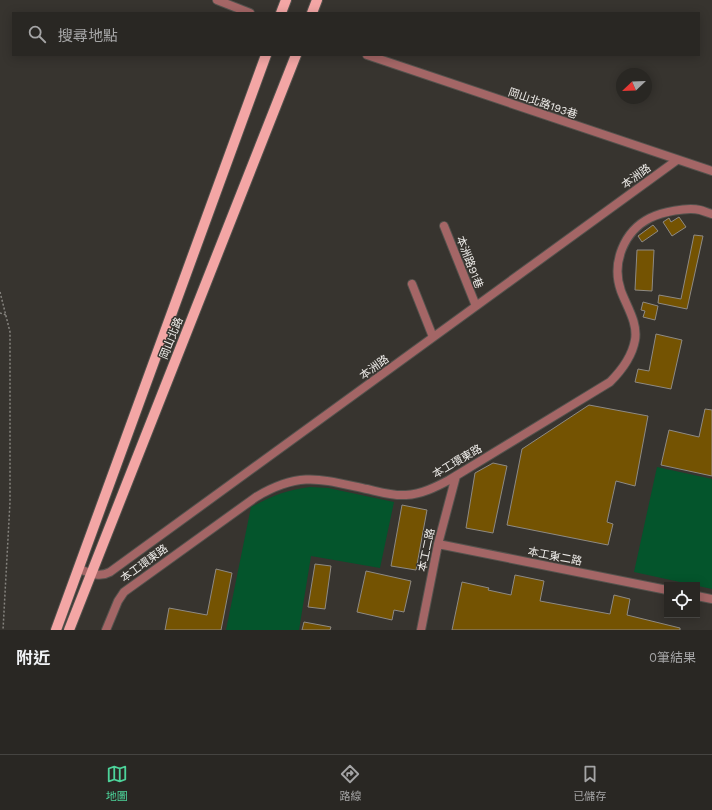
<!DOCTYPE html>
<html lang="zh-TW">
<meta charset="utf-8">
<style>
:root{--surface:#292723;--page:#312f2b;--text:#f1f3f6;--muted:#a5a5a6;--line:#454441;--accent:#4dd39a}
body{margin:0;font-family:"Work Sans","Noto Sans TC",sans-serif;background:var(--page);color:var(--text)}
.controls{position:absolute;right:12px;bottom:12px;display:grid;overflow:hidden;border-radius:0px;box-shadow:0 2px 10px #0003}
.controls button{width:36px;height:36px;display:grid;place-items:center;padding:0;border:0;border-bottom:1px solid var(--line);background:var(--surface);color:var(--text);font:20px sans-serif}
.compass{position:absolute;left:616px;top:68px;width:36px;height:36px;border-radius:50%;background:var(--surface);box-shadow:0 2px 10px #0003;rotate:247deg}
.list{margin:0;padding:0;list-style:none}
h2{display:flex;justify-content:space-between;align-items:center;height:52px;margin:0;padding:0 16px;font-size:17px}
h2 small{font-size:13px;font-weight:400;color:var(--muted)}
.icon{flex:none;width:22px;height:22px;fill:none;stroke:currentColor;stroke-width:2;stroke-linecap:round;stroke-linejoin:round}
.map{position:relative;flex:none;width:712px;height:630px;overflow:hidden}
.search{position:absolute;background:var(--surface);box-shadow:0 2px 10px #0003;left:12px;right:12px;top:12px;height:44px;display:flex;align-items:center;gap:10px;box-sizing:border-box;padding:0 14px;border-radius:0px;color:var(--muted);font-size:15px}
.sheet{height:124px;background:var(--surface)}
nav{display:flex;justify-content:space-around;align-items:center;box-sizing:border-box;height:56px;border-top:1px solid var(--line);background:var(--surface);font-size:11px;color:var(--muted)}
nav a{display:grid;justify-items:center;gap:2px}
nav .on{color:var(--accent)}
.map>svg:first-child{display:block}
.green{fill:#04552c}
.building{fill:#745302;stroke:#8e8a84}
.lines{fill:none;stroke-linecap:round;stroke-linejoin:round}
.minor-casing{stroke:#54524d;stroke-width:10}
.major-casing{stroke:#54524d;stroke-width:12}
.path{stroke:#85837e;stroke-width:1.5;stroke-dasharray:2 2;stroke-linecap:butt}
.minor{stroke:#a46666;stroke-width:8}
.major{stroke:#f3a6a5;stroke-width:10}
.labels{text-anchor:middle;stroke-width:3;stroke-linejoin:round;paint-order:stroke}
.street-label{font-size:11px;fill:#efedea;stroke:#37342f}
</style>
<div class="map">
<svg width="712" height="630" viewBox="0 0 712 630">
<rect width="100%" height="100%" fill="#37342f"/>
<path class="green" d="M657 467 712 479V589L634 572Z
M310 487 328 488 394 502 380 568 311 556 299 630H226L251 507C272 496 286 490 310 487Z"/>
<path class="building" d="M679 217 686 227 672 236 663 222 669 218 671 222Z
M653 225 658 231 642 242 638 236Z
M694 235 703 236 687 309 658 303 659 295 681 299Z
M637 250H654L652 291 635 290Z
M643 302 658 306 655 320 643 317 645 311 641 310Z
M656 334 682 340 671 389 635 382 638 369 649 371Z
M589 405 648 416 635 486 616 481 607 522 613 524 608 545 507 525 522 449Z
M705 409 712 410V476L661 465 669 430 699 437Z
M493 463 507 466 493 533 466 528 475 473Z
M402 505 427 510 416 570 391 566Z
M315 564 331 566 325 609 308 607Z
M216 569 232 573 221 630H165L169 608 207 615Z
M366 571 411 581 404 612 394 610 392 620 357 612Z
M515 575 544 581 540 601 610 614 614 595 630 599 627 615 680 628V630H452L462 582 489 588 488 590 511 595Z
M304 622 331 627 330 630H302Z"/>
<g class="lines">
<defs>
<path id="minor" d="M217 0 250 13
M367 55 712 171
M444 226 476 306
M412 284 433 337
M438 544 667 590
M79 569C90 573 99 578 110 572L677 160
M697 596 712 599
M106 630 118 601 124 592 256 497C300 471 320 479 367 489 380 492 393 496 406 495 422 494 436 487 449 480L610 382C622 370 632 357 635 340 638 323 627 307 621 291 611 263 624 231 650 218 662 212 687 207 700 210 704 211 708 213 712 214
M421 630 438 544 456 476"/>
<path id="major" d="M281 13 286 0
M312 13 317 0
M56 630 266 55
M69 630 296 55"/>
</defs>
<use href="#minor" class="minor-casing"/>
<use href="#major" class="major-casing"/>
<path class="path" d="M0 292 10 332V502L3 630
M0 313 6 315"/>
<use href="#minor" class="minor"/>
<use href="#major" class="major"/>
</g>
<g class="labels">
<g class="street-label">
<text transform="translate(543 103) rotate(19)" y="4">岡山北路193巷</text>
<text transform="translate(636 176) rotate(-36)" y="4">本洲路</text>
<text transform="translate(470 262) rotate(69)" y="4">本洲路91巷</text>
<text transform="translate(171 338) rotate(-68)" y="4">岡山北路</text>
<text transform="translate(374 367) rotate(-36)" y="4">本洲路</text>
<text transform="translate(457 461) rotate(-30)" y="4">本工環東路</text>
<text transform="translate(426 550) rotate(-78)" y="4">本工二路</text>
<text transform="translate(555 556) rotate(11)" y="4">本工東二路</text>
<text transform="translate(144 563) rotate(-36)" y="4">本工環東路</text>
</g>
</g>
</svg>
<div class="controls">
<button><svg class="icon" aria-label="locate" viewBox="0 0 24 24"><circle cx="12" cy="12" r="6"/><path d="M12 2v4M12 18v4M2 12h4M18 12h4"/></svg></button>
</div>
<svg class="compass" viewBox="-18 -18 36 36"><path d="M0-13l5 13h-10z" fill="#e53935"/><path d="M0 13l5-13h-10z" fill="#a5a5a6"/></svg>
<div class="search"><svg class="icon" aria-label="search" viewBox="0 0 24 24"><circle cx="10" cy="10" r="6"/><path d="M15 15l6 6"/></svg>搜尋地點</div>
</div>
<section class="sheet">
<h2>附近<small>0筆結果</small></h2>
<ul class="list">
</ul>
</section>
<nav>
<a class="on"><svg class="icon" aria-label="map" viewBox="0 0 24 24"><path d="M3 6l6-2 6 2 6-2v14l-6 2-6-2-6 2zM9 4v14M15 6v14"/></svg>地圖</a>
<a><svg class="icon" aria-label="directions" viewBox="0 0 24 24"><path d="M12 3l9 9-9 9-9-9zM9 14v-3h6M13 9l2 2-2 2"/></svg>路線</a>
<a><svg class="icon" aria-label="saved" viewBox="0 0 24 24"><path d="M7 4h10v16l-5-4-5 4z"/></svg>已儲存</a>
</nav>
